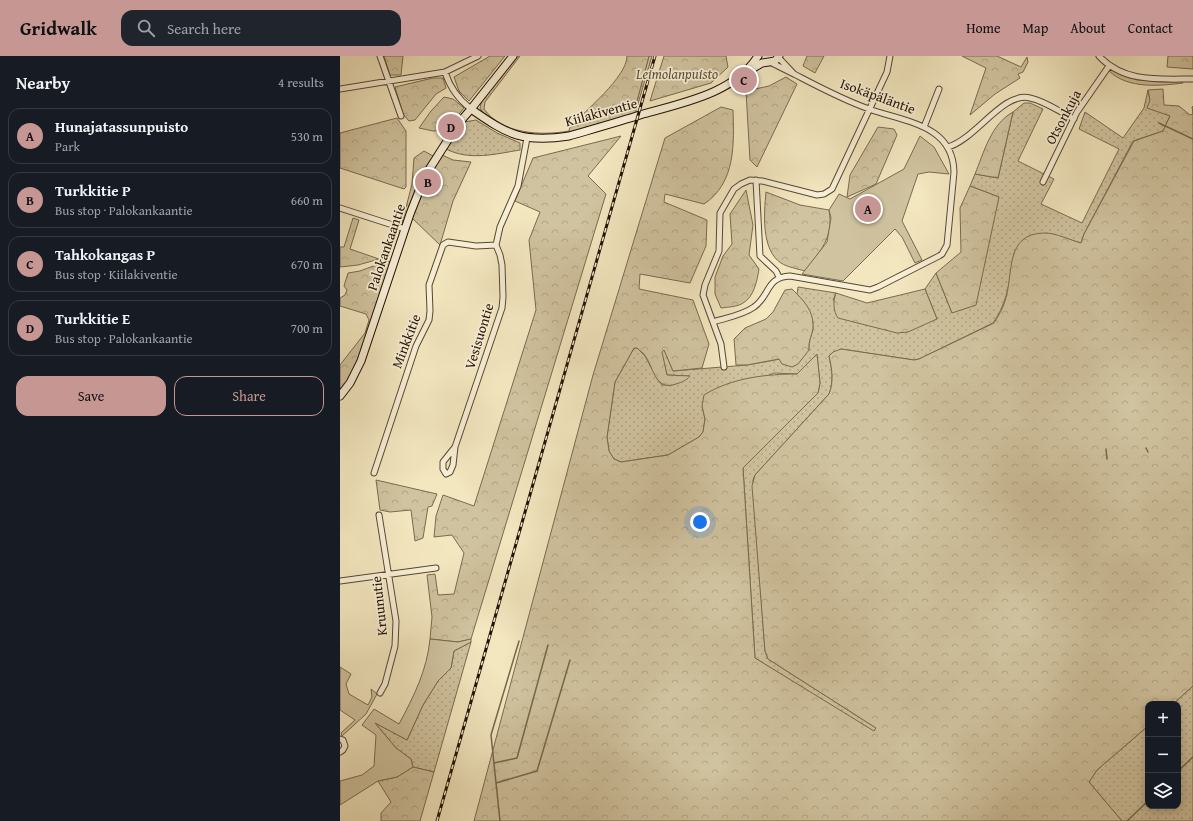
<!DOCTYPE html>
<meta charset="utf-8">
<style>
:root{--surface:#171b24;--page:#20242c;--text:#f1f3f6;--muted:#9ea1a6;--line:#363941;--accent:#c59692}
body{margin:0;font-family:"Gentium Book Plus",serif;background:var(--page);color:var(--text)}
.controls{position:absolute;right:12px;bottom:12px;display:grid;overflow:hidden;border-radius:8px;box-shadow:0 2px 10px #0003}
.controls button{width:36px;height:36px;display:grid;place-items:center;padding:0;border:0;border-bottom:1px solid var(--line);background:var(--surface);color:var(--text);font:20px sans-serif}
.you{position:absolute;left:360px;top:466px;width:14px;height:14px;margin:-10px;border:3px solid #fff;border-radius:50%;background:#1a73e8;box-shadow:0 0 0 6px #1a73e833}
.badge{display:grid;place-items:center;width:26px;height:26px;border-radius:50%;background:var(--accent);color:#111;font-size:13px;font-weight:700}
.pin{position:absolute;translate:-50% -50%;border:2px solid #fff;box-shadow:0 1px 4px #0006}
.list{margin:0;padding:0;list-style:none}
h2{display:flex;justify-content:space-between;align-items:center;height:52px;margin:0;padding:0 16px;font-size:17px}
h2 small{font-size:13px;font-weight:400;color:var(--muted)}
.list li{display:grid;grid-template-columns:26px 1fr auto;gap:12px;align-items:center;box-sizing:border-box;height:56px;margin:0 8px 8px;padding:0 8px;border:1px solid var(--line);border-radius:12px}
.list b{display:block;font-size:15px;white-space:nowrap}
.list p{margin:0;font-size:13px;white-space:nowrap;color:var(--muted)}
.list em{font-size:13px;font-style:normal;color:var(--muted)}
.actions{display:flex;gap:8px;padding:12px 16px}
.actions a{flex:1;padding:9px 0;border:1px solid var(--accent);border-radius:12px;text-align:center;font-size:14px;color:var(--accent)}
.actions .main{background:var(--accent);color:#111}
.icon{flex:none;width:22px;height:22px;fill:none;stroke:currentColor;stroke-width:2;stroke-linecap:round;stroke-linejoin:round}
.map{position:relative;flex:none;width:853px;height:765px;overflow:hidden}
header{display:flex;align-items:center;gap:24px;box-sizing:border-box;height:56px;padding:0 20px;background:var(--accent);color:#111}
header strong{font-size:19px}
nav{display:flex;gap:22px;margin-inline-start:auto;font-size:14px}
.search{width:280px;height:36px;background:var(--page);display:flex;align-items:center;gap:10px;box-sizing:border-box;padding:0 14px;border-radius:12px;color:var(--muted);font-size:15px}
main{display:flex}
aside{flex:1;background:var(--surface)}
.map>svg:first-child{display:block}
.grass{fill:url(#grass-dots);stroke:#7a6a50}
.forest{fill:url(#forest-crowns);stroke:#7a6a50}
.green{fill:#d0c39f;stroke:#7a6a50}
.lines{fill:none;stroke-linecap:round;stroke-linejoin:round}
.stream{stroke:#76674c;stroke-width:1.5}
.street-casing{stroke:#584730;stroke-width:7}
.secondary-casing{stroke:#241200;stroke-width:9}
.street{stroke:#f7efd6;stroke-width:5}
.secondary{stroke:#f7efd6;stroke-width:7}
.rail-casing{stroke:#241200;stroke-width:3}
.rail{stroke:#f7efd6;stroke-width:1.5;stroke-dasharray:4.5;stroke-linecap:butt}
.labels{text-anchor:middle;stroke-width:3.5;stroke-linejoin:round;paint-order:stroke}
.park-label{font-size:14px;font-style:italic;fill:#605038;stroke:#f7efd6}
.street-label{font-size:14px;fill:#241200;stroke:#f7efd6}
</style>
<header>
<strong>Gridwalk</strong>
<div class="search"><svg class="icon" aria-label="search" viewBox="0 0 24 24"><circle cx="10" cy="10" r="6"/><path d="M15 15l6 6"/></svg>Search here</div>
<nav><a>Home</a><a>Map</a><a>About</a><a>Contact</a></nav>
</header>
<main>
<aside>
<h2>Nearby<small>4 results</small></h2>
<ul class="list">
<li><span class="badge">A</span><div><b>Hunajatassunpuisto</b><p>Park</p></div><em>530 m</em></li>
<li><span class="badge">B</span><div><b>Turkkitie P</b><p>Bus stop · Palokankaantie</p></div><em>660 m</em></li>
<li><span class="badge">C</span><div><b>Tahkokangas P</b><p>Bus stop · Kiilakiventie</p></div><em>670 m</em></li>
<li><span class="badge">D</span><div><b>Turkkitie E</b><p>Bus stop · Palokankaantie</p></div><em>700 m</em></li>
</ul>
<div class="actions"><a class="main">Save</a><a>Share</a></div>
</aside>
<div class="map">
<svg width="853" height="765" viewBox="0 0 853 765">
<defs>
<pattern id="grass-dots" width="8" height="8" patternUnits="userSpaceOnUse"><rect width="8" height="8" fill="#d0c39f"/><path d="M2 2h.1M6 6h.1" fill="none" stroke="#b2a687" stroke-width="1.8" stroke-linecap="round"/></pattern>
<pattern id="forest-crowns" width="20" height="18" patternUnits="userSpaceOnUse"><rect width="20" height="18" fill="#d0c39f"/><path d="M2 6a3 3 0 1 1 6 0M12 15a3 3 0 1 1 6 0" fill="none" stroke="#b2a687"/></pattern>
</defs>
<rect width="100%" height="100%" fill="#f3e7c0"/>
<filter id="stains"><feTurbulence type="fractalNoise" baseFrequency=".005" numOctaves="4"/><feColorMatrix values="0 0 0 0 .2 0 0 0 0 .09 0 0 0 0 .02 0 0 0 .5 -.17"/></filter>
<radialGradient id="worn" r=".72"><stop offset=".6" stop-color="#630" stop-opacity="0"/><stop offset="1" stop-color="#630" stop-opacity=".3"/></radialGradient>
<path class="grass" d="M175 0H180L145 46 144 53C162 78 201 80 229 75L230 71 289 53 297 45 309 0H312L295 58C250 71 200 93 156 66 150 62 143 59 140 52L142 43Z
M808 34 810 44 830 60 823 75 793 85 744 178 741 187 706 177 674 197C670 222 668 246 653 267L579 303 574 304 501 293 489 300C492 313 494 326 489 338L415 419 413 424 425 595 428 603 536 672 534 676 415 602 403 412 478 337 480 327 477 299 457 318 434 317 362 350 365 363 363 376 359 381 328 399 281 406 274 403 269 395 267 381 275 326 294 292H297L305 300 318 324 322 329H332L349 320 327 319 321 296 324 293 333 315 407 309 440 303 469 294C468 284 472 280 473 272 473 258 466 247 457 238L458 231 496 237 493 244 597 263 585 233 596 217 612 257 659 141 630 130 635 118 658 122 673 56 684 47H690L703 53 678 105 714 123 701 148 742 167 779 93 739 73 745 56 783 82 804 52Z
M136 64 157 77 180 87V94C155 98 130 105 106 93L124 66Z
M131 586 94 716 73 711 71 703 56 692 34 666 67 684 83 649 98 625 111 612 114 595Z
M853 630V765H782L749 726 757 714 808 670V750H838V648H833Z"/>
<path class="forest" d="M44 0H63L61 19H50Z
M150 0H165L129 45 119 35 114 21Z
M287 0H309L297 45 289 53 230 71C245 55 287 21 287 0Z
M324 0H386L388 11 371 27 310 45Z
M467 0H484L475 17 463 10Z
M622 0H657L681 11 687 1 688 6 683 16 678 18 680 22 655 38 630 59 646 12Z
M828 0H853V13L827 11Z
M446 21 457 28 417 111 410 104 406 35 429 30Z
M93 22H103L106 32 96 38 75 64 69 65 63 58 55 31Z
M823 33 824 49 839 50 850 59 853 58 852 51 853 50V630L833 648H808V670L757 714 749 726 782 765H134L253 319 325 82 381 51 393 54C394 87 396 127 364 148L325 138 324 146 367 164 366 190 350 227 300 218 299 233 353 244 369 288 362 312 333 315 324 294 322 296 327 319 350 320C346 325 342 326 336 328 316 335 314 314 306 301 304 297 300 295 297 292H294L275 326 267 381 269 395 274 403 281 406 328 399 359 381 363 376 365 363 362 350 364 339C391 322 426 318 457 318L477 298 480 327 478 337 403 412 415 602 534 675 536 672 428 603 425 595 412 430 415 419 489 338C494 326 492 313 489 300L493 296 501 293 574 304 579 303 654 267C658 260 663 253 665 245 674 218 664 177 705 177 716 177 730 184 741 187L744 178 794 85 823 75 830 60 807 52 810 44 808 34Z
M104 41 113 43 124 52 106 74 93 75 79 72 91 55Z
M673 56 658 122 635 118C644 96 651 68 673 56Z
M57 62 66 75V131L64 133 0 112V77Z
M538 71 554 73 557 79 536 128 507 141 510 119Z
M281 80 248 120 266 138 131 583 118 586 90 583 92 561 87 519 95 518 98 539 114 538 124 497 112 479 94 481 96 460 103 439 134 450 196 254 189 184 200 156 175 145 193 102Z
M84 95 95 101 64 167H62L72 128 74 102Z
M102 99 113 104 131 106 113 145 100 189 72 162 93 113Z
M630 130 659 141 636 249 612 257 596 217 621 196 620 152Z
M406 134 413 169 409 199 419 213C417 225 414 241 403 247 398 251 387 251 381 252L375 238V221L383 200 392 188 390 158Z
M426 136 460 149 489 154C494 182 480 195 465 215 458 213 447 211 441 207 421 194 424 157 426 136Z
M13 162 19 164 10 193 39 203 18 209 0 211V191H4Z
M47 205 52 206 20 305 0 338V309L25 277 29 264 26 258 0 250V242L5 239 7 234 4 230 8 217 20 215Z
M452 233C463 244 474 254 473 272 472 280 468 285 469 294L458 308 452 311 442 308 439 303 407 309H396L394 283 405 272 426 263 433 256 445 234Z
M585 233 597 263 568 276 557 277 498 262C493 255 493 245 496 237L527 247Z
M36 424 97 438 92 450 88 451 83 482 75 485 71 454 50 456 40 454Z
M73 711 94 716 80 765H41V757L51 746 38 725 57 721Z"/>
<path class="green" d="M772 14 797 24 842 25 843 27C819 30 788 33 769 15Z
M580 80 594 91 609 118 589 116 578 118 562 165 582 204 575 207 562 181 555 173 503 225 462 218 487 186 491 162 489 154 499 138 510 143 564 113Z
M90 583 118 586 131 583V586L114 595 111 612 98 625 83 649 67 684 35 667 56 692 71 703 73 711 57 721 38 725 0 749V725L22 719 34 710 36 679 22 669 34 653 59 668C74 640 87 614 90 583Z
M0 611 11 618 6 628 9 638 28 649 32 641 31 633 37 638 26 658 2 680 1 677 15 664 0 654Z"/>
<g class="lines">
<path class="stream" d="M819 67 853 83
M806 392 808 396
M766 393 767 403
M154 707 177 702 208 589
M838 715 853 701
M156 727 197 715 230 604
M160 765 151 679 179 585
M787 765 808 745"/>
<defs>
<path id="street" d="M40 0 61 60
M759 0C784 27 819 23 853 23
M430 6 454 18 438 1
M105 16 138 0
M0 33 105 16C110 32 118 43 131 53
M584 71 599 33
M608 91C636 83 663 35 690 42 705 45 720 56 734 63
M416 124 420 200 436 215 439 221
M703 126 737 56 769 10
M0 152 65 173
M373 266C386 262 403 259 414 251 430 240 426 221 450 220L530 234 538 231 599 200 602 198 607 189 614 116C613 68 564 66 529 53 503 44 479 31 454 18
M384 311 381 288 363 239 365 229 379 195 380 157 394 133 401 128 410 124 422 125 477 139 484 138 492 133 547 16 550 0
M115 391 113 409 110 416 106 418 103 413V406L115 391 162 252 163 241 162 209 160 199 156 189 160 171 178 130 187 82
M34 417 76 290 89 264 90 255 89 229 103 189 108 186 136 190 156 189
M39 459 56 565 55 590 45 628 40 637
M0 525 96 512
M0 683 3 684 5 690 3 694 0 696"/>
<path id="secondary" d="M410 14 422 7 435 5 439 0
M131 53C168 79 183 87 229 80 253 73 278 66 303 58 342 47 395 37 418 0
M0 340 10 327 21 305 70 158 85 120 118 68 131 53 173 0"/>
</defs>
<use href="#street" class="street-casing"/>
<use href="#secondary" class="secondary-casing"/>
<use href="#street" class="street"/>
<use href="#secondary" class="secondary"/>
<defs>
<path id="rail" d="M97 765 315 0"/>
</defs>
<use href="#rail" class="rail-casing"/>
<use href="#rail" class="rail"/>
</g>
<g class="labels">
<g class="park-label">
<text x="337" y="23">Leimolanpuisto</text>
</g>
<g class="street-label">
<text transform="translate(538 40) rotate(20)" y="5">Isokäpäläntie</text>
<text transform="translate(261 56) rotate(-15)" y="5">Kiilakiventie</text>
<text transform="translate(723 61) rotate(-62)" y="5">Otsonkuja</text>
<text transform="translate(46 191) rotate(-71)" y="5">Palokankaantie</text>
<text transform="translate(139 280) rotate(-73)" y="5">Vesisuontie</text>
<text transform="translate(66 285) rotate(-69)" y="5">Minkkitie</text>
<text transform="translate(39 550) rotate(-96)" y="5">Kruunutie</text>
</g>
</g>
<rect width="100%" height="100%" filter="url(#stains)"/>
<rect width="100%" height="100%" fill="url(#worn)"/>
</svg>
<div class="controls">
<button>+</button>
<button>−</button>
<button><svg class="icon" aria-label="layers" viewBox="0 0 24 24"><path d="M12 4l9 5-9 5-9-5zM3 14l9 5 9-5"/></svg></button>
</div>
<div class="you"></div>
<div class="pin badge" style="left:528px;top:153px">A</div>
<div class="pin badge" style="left:88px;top:126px">B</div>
<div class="pin badge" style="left:404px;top:24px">C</div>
<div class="pin badge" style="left:111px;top:71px">D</div>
</div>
</main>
